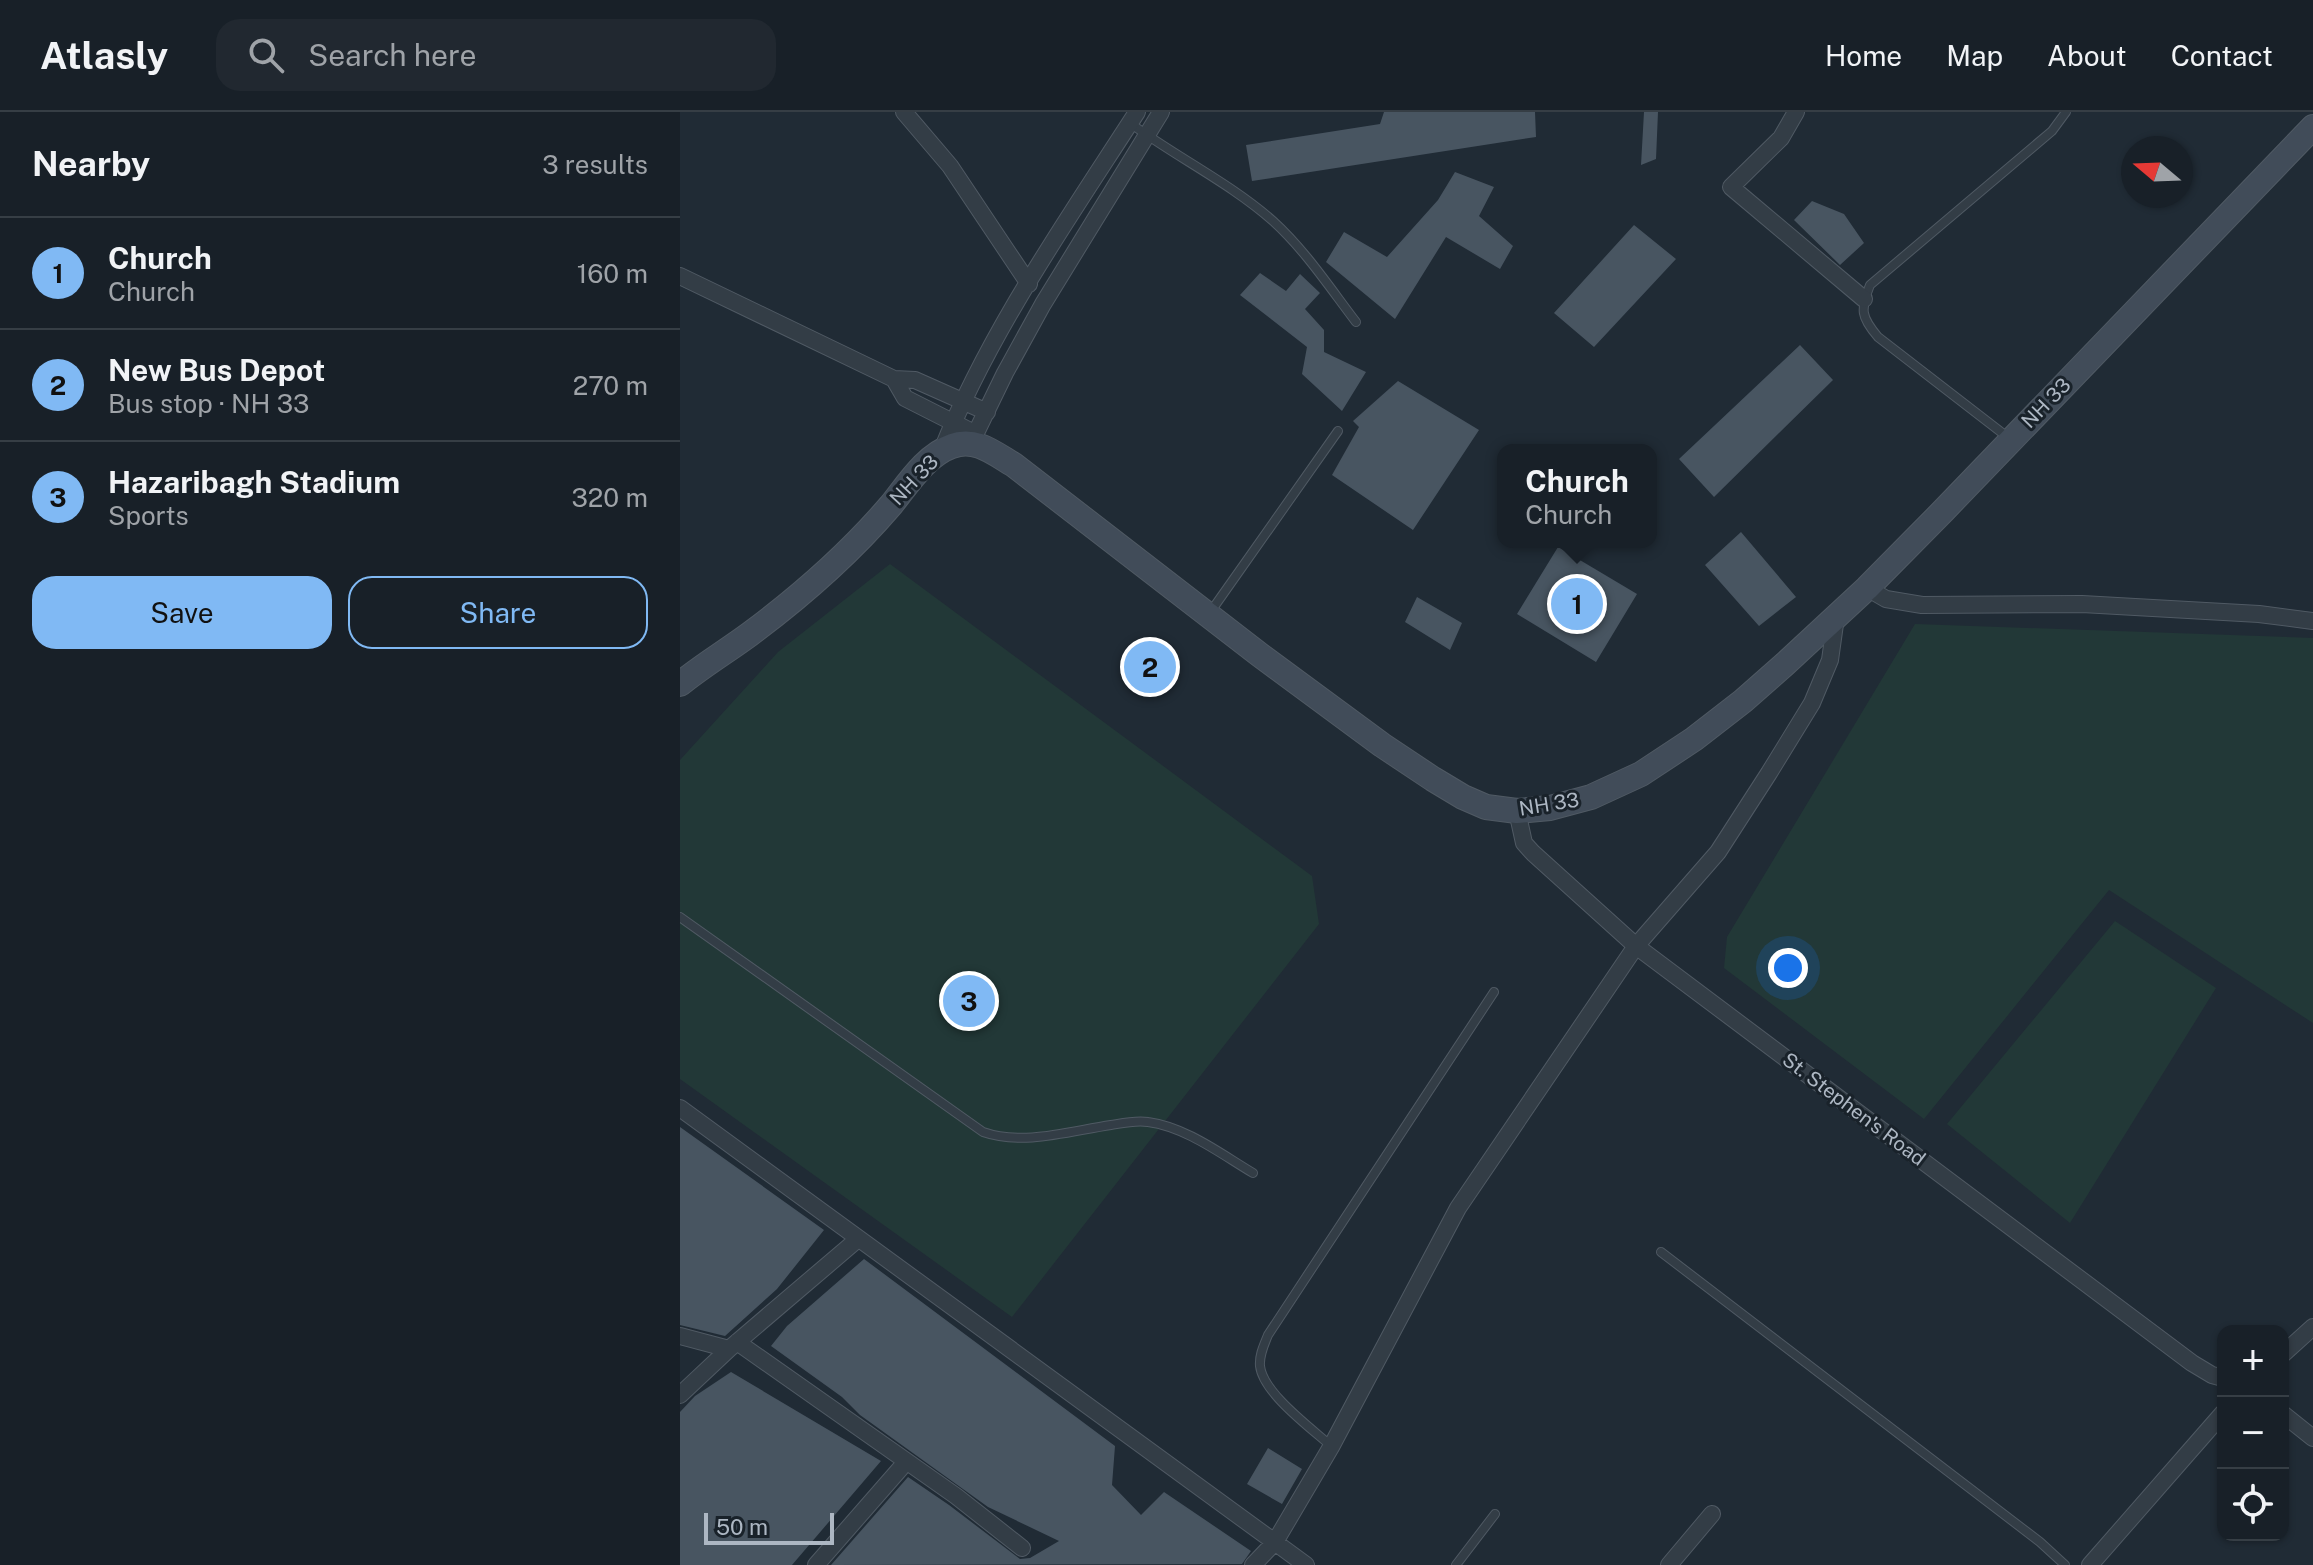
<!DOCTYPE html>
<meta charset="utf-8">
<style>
:root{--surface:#182028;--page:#212830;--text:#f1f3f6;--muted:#9fa3a8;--line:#363e45;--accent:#80b9f4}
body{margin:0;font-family:"Public Sans",sans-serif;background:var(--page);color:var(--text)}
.controls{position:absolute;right:24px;bottom:24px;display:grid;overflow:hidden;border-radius:16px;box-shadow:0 2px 6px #0004}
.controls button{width:72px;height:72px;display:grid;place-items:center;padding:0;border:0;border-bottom:2px solid var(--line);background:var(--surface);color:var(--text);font:40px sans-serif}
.compass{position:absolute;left:1441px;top:24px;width:72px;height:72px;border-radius:50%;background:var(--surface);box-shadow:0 2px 6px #0004;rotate:289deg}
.scale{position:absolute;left:24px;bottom:20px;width:130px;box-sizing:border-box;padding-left:8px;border:4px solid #adb7c3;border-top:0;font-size:22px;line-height:28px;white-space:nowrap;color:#adb7c3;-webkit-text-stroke:6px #19222a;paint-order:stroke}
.you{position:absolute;left:1108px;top:856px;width:28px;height:28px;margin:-20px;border:6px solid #fff;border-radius:50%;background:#1a73e8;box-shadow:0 0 0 12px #1a73e833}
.badge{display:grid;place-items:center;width:52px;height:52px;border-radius:50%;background:var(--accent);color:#111;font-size:26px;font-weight:700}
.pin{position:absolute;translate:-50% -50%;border:4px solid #fff;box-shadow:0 2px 8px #0006}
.popup{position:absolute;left:817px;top:332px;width:160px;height:104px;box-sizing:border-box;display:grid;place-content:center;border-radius:16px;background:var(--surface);filter:drop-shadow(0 2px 6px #0005);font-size:26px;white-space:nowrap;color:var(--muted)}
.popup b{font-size:30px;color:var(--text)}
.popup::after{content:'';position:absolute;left:50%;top:100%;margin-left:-16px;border:16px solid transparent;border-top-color:var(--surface)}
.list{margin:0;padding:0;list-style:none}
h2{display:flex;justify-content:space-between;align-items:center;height:104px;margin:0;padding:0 32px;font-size:34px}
h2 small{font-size:26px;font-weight:400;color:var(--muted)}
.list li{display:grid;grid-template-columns:52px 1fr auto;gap:24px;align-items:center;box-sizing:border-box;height:112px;padding:0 32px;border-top:2px solid var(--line)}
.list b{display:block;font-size:30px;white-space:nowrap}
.list p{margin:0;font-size:26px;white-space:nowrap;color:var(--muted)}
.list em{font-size:26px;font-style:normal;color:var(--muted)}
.actions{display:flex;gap:16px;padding:24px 32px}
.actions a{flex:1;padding:18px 0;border:2px solid var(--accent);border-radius:24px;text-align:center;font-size:28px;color:var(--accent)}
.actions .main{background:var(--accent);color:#111}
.icon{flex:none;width:44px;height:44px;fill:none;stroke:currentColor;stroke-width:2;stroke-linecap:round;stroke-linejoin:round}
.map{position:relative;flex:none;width:1633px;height:1453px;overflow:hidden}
header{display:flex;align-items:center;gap:48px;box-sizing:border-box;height:112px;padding:0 40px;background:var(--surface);border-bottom:2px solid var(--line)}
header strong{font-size:38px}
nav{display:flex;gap:44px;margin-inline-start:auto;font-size:28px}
.search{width:560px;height:72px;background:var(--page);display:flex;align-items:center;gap:20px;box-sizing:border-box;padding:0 28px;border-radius:24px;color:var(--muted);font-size:30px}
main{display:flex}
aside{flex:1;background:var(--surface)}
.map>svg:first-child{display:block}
.green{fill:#223837}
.building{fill:#485561}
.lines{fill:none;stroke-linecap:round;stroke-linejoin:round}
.service-casing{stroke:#505a64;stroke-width:10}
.minor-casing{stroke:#505a64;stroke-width:18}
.secondary-casing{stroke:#505a64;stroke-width:26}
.service{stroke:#333d46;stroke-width:8}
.minor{stroke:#333d46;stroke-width:16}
.secondary{stroke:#414c59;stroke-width:24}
.labels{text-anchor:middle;stroke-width:6;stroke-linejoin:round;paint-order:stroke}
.street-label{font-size:20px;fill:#adb7c3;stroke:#19222a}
</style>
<header>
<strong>Atlasly</strong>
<div class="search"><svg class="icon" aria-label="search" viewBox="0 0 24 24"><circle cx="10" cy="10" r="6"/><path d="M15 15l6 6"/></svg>Search here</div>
<nav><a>Home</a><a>Map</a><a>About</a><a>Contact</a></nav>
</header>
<main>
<aside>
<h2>Nearby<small>3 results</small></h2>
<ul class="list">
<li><span class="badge">1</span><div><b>Church</b><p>Church</p></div><em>160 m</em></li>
<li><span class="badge">2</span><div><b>New Bus Depot</b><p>Bus stop · NH 33</p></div><em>270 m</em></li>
<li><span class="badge">3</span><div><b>Hazaribagh Stadium</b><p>Sports</p></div><em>320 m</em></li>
</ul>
<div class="actions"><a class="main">Save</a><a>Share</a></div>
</aside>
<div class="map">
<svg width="1633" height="1453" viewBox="0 0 1633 1453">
<rect width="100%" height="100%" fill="#202b35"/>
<path class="green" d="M210 452 632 764 639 812 332 1205 0 967V648L98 540Z
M1235 512 1633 526V911L1429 778 1244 1007 1044 856 1047 825Z
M1435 809 1536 876 1390 1111 1267 1012Z"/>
<path class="building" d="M704 0H855L856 25 572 69 566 33 700 12Z
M964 0H978L976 47 961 53Z
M775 60 814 75 799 104 833 134 820 157 766 125 715 207 646 150 664 120 707 145 758 88Z
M1132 89 1164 102 1184 131 1160 153 1114 108Z
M954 113 996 147 914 235 874 201Z
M580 161 606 179 620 162 640 181 625 197 644 218V240L686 260 662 299 622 262 627 235 560 183Z
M1120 233 1153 268 1034 385 999 347Z
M718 269 799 318 733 418 652 363 679 315 673 309Z
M1061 420 1116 485 1079 514 1025 453Z
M878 435 957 482 916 550 837 502Z
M737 485 782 511 770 538 725 510Z
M0 1015 144 1118 97 1177 45 1224 0 1213Z
M184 1147 435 1334 432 1373 461 1403 484 1380 571 1439 562 1452 151 1453 228 1365 269 1393 340 1447 350 1446 379 1429 308 1395 180 1303 162 1285 91 1234 107 1214Z
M51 1260 201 1349 112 1453H0V1300L15 1284Z
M588 1336 622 1357 602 1392 567 1372Z"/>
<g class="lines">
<defs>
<path id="service" d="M450 11C496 45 550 71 593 109 625 138 650 176 676 210
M1330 327 1198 225C1181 205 1180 198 1190 173L1372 19 1386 0
M529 502 658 319
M0 805 303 1020C343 1034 390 1019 431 1013 443 1011 456 1008 468 1010 506 1015 541 1042 573 1061
M981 1140 1360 1430 1385 1453
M651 1334C631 1316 583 1281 580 1254 579 1243 584 1233 588 1223L814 880
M776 1453 815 1402"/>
<path id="minor" d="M224 0 270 54 349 172
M1116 0 1101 26 1051 75 1184 187
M0 164 214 267 235 268 307 300
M214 267 225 286 296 322
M291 331 325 261 363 192 481 0
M262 338C309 220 388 107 457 0
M1187 476 1206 487 1242 493 1402 492 1579 502 1633 509
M837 699 844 731 853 741 956 834 1512 1251 1532 1263 1543 1266
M0 996 626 1453
M0 1224 49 1237
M57 1230 276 1384 342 1436
M1603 1242 1633 1215
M0 1283 49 1237 178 1127
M1603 1302 1633 1326
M136 1453 226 1350
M573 1453 595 1430 651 1335 778 1096 956 834 1038 740 1089 661 1132 591 1150 548 1156 505
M989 1453 1032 1402
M1410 1453 1543 1301"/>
<path id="secondary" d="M0 572C22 554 47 539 70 522 121 484 170 441 211 393 228 372 246 343 272 334 296 325 315 342 334 353L580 543 702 633 753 667 783 685 806 695 837 699 870 696 911 685 961 662 1014 627 1063 589 1105 552 1187 476 1264 398 1633 15"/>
</defs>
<use href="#service" class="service-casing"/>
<use href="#minor" class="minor-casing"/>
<use href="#secondary" class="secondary-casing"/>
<use href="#service" class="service"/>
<use href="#minor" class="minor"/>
<use href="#secondary" class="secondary"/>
</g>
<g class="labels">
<g class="street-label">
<text transform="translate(1366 291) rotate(-46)" y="7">NH 33</text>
<text transform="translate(234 368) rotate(-47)" y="7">NH 33</text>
<text transform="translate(869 692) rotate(-9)" y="7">NH 33</text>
<text transform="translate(1174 997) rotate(37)" y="7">St. Stephen's Road</text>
</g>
</g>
</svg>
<div class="controls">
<button>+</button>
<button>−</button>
<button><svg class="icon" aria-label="locate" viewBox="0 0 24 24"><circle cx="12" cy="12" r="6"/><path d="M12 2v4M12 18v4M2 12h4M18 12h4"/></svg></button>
</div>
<svg class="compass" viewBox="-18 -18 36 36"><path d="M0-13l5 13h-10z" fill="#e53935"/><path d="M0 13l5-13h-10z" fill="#9fa3a8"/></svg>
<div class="scale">50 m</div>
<div class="you"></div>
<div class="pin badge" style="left:897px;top:492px">1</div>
<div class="popup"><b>Church</b>Church</div>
<div class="pin badge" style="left:470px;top:555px">2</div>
<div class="pin badge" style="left:289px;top:889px">3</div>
</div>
</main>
